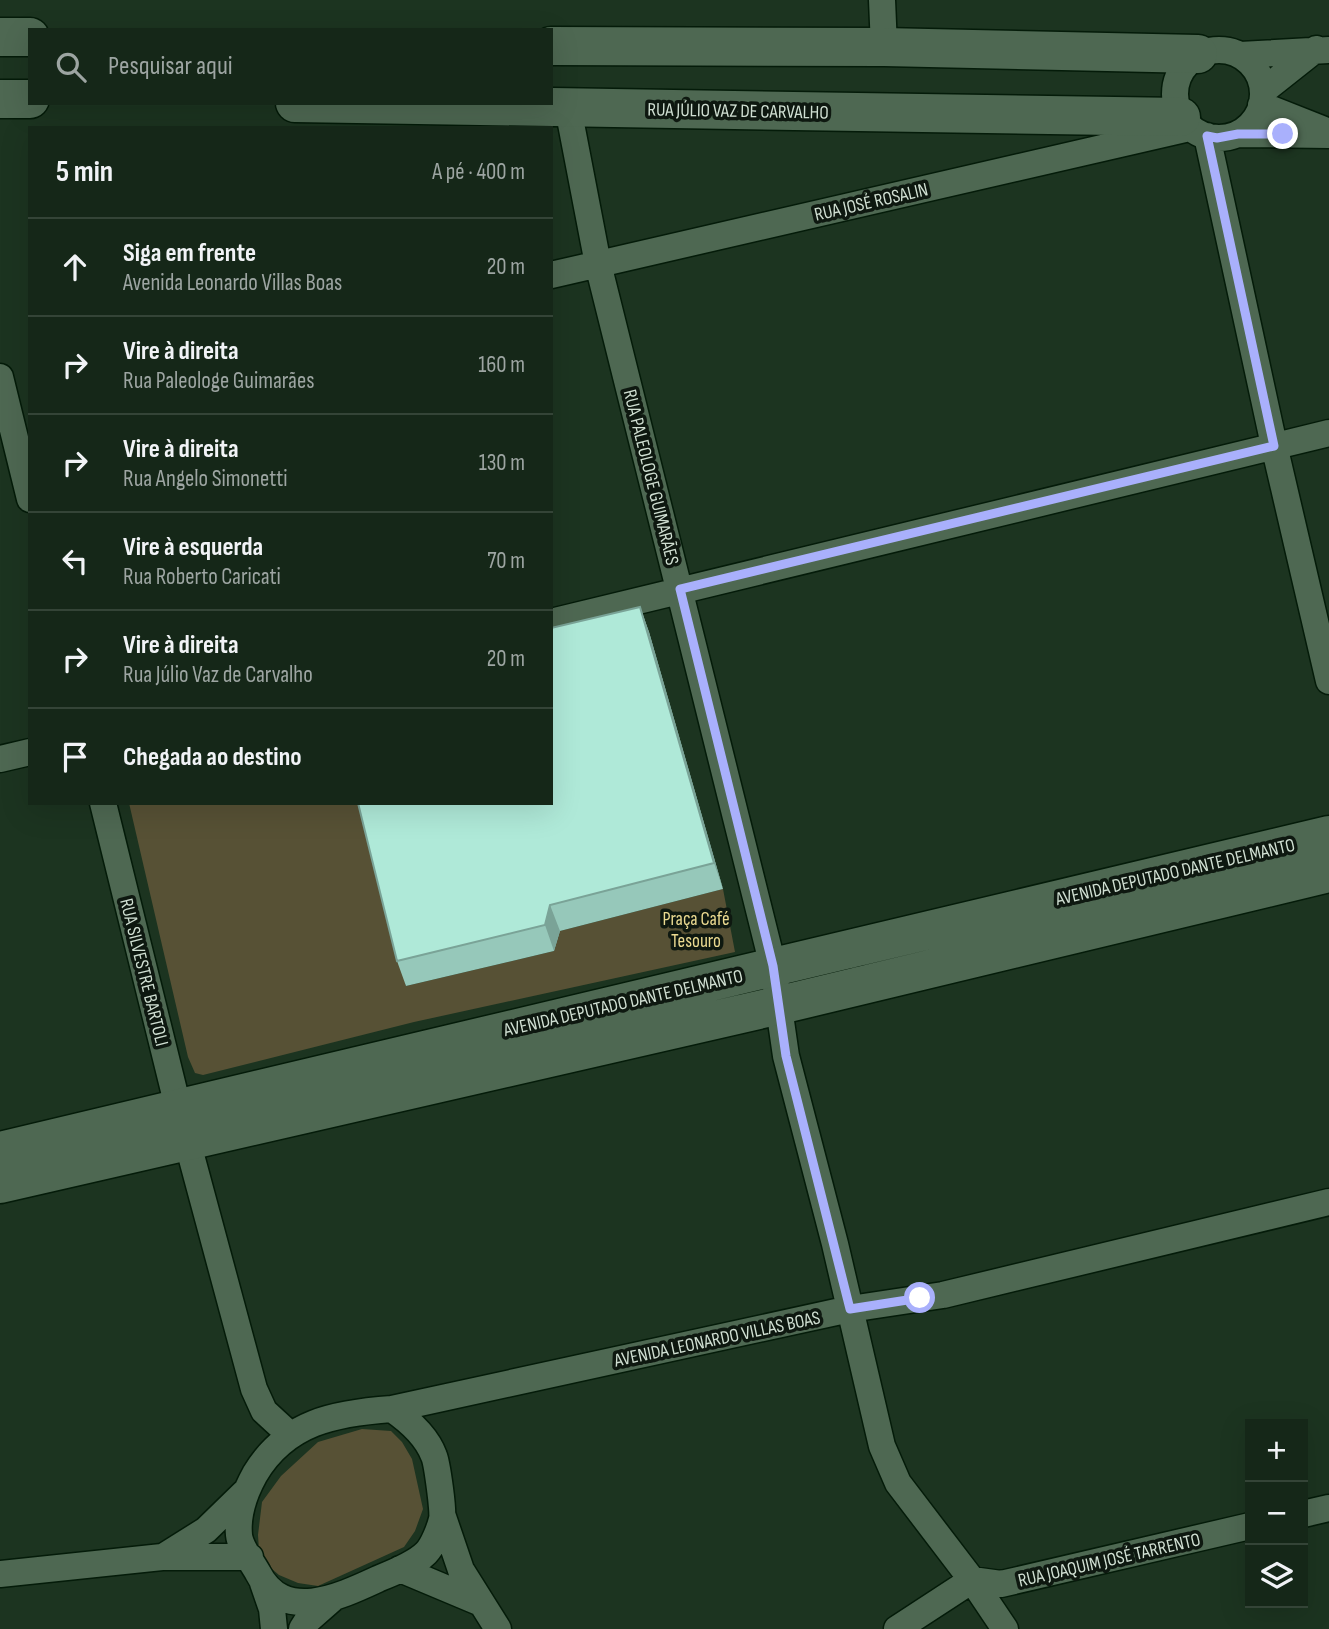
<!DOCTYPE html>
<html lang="pt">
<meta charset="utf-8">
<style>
:root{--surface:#152718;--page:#223325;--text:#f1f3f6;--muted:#9da5a2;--line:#344437}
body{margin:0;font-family:"Sofia Sans Condensed",sans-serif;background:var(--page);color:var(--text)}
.controls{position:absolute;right:21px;bottom:21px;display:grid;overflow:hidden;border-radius:0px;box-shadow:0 7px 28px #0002}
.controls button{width:63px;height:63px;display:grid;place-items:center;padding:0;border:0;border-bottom:2px solid var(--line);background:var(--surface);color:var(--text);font:35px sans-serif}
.stop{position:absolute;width:21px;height:21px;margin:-16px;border:5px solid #a9b0fc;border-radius:50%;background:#fff}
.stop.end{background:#a9b0fc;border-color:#fff;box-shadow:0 2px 7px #0008}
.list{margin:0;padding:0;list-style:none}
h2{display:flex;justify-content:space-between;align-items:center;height:91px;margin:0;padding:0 28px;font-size:30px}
h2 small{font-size:23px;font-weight:400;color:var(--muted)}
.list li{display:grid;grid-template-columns:46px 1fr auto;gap:21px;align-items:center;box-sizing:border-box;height:98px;padding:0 28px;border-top:2px solid var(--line)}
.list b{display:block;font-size:26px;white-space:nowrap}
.list p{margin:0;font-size:23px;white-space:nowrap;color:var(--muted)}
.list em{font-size:23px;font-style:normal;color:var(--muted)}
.icon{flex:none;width:38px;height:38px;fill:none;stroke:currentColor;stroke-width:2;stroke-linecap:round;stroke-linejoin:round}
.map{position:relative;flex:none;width:1329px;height:1629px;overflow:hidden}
.search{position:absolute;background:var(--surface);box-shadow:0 7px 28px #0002;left:28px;top:28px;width:525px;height:77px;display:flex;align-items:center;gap:18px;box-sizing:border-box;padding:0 24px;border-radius:0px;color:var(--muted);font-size:26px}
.panel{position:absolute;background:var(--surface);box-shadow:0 7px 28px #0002;left:28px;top:126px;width:525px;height:679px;border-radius:0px}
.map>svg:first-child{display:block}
.green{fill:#575135}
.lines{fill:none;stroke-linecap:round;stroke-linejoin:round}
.street-casing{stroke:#041b09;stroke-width:29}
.secondary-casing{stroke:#041b09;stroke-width:41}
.street{stroke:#4e6852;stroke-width:26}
.secondary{stroke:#4e6852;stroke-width:38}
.wall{fill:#96c8ba}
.shaded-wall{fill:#7aa397}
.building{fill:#afe9d8;stroke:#7aa397;stroke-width:2}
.route{stroke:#a9b0fc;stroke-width:9}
.labels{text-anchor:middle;stroke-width:7;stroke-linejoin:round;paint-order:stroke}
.street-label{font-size:19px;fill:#d0dfd2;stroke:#0e1810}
.park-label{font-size:19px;fill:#ebda91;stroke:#0e1810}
</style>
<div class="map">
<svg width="1329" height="1629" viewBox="0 0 1329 1629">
<rect width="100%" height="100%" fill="#1c3420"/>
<path class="green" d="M129 803H361L406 986 554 951 560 931 723 889 735 952 414 1022 203 1075 195 1073 188 1057Z
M362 1429 391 1431 402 1442 412 1459 423 1509 415 1531 404 1547 318 1586 298 1583 279 1575 266 1564 259 1550 258 1535 262 1502 281 1476 318 1442Z"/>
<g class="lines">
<defs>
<path id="street" d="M882 0 884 47
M1175 94a44 44 0 1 1 88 0a44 44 0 1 1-88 0Z
M1240 55 1329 50
M1263 91 1316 49
M1261 105 1322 129
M568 108 598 264 773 966 786 1056 835 1244 882 1446 898 1483 972 1580 1005 1629
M1238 134 1329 135
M1207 136 1274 445 1329 681
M551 275 1189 128
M0 377 30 499
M551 622 1329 433
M0 759 30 752
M103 803 178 1107 254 1389 264 1411 289 1434
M392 1409 850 1309 943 1295 1329 1202
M392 1409C408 1420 427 1437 434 1456 437 1463 444 1513 442 1519 440 1528 433 1546 426 1553 415 1564 395 1572 380 1578 341 1596 284 1624 258 1573 252 1562 240 1547 239 1535 237 1514 245 1492 255 1474 286 1422 335 1413 392 1409Z
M1303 1514 1329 1508
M443 1517 461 1570 498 1629
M163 1557 206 1530 244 1493
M400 1569 481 1603
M0 1574 162 1557H250
M263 1583 272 1609 274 1629
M302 1629 307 1621 332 1599
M897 1629 972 1580 1001 1584 1250 1526"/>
<path id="secondary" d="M0 37H30
M551 46 884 47 1198 54
M0 99H30
M295 103 1181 117
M0 1151 1329 835
M0 1184 780 1005 1329 873"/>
</defs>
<use href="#street" class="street-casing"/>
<use href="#secondary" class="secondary-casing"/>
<use href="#street" class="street"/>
<use href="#secondary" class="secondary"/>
</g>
<path class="wall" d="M640 607 649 632 723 889 560 931 554 951 406 986 397 961Z"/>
<path class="shaded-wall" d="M640 607 649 632 723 889 714 863Z
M550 905 560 931 554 951 545 925Z"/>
<path class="building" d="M640 607 714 863 550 905 545 925 397 961 358 803H551V628Z"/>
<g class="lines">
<path class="route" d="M920 1298 850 1309 786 1056 773 966 680 589 1274 446 1207 136 1217 138 1238 134H1283"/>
</g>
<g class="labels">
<g class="street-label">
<text transform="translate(738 110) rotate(1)" y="7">RUA JÚLIO VAZ DE CARVALHO</text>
<text transform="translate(871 201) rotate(-13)" y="7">RUA JOSÉ ROSALIN</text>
<text transform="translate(652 477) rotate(76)" y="7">RUA PALEOLOGE GUIMARÃES</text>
<text transform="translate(1175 871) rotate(-13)" y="7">AVENIDA DEPUTADO DANTE DELMANTO</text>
<text transform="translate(145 972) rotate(76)" y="7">RUA SILVESTRE BARTOLI</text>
<text transform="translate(623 1002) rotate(-13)" y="7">AVENIDA DEPUTADO DANTE DELMANTO</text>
<text transform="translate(717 1338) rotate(-12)" y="7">AVENIDA LEONARDO VILLAS BOAS</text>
<text transform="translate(1109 1559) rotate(-13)" y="7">RUA JOAQUIM JOSÉ TARRENTO</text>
</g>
<g class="park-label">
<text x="696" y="925">Praça Café<tspan x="696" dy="22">Tesouro</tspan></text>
</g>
</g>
</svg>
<div class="controls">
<button>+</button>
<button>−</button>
<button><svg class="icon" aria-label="layers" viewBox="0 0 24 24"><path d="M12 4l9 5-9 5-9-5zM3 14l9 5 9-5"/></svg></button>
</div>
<div class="stop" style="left:920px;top:1298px"></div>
<div class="stop end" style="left:1283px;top:134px"></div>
<div class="search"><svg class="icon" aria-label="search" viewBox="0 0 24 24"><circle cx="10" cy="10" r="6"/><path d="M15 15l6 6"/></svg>Pesquisar aqui</div>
<section class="panel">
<h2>5 min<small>A pé · 400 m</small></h2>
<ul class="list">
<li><svg class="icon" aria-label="ahead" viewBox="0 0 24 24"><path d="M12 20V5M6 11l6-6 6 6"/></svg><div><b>Siga em frente</b><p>Avenida Leonardo Villas Boas</p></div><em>20 m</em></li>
<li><svg class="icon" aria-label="right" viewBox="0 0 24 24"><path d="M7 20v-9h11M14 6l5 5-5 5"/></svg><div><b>Vire à direita</b><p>Rua Paleologe Guimarães</p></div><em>160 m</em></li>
<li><svg class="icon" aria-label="right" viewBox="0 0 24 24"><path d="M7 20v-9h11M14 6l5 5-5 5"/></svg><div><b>Vire à direita</b><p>Rua Angelo Simonetti</p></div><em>130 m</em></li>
<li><svg class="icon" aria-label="left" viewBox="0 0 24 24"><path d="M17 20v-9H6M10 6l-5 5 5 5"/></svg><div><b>Vire à esquerda</b><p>Rua Roberto Caricati</p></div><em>70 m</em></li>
<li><svg class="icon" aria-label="right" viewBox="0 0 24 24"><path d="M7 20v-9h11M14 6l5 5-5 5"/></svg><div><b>Vire à direita</b><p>Rua Júlio Vaz de Carvalho</p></div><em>20 m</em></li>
<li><svg class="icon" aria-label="arrive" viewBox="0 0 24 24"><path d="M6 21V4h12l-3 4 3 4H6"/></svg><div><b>Chegada ao destino</b></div></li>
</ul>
</section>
</div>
